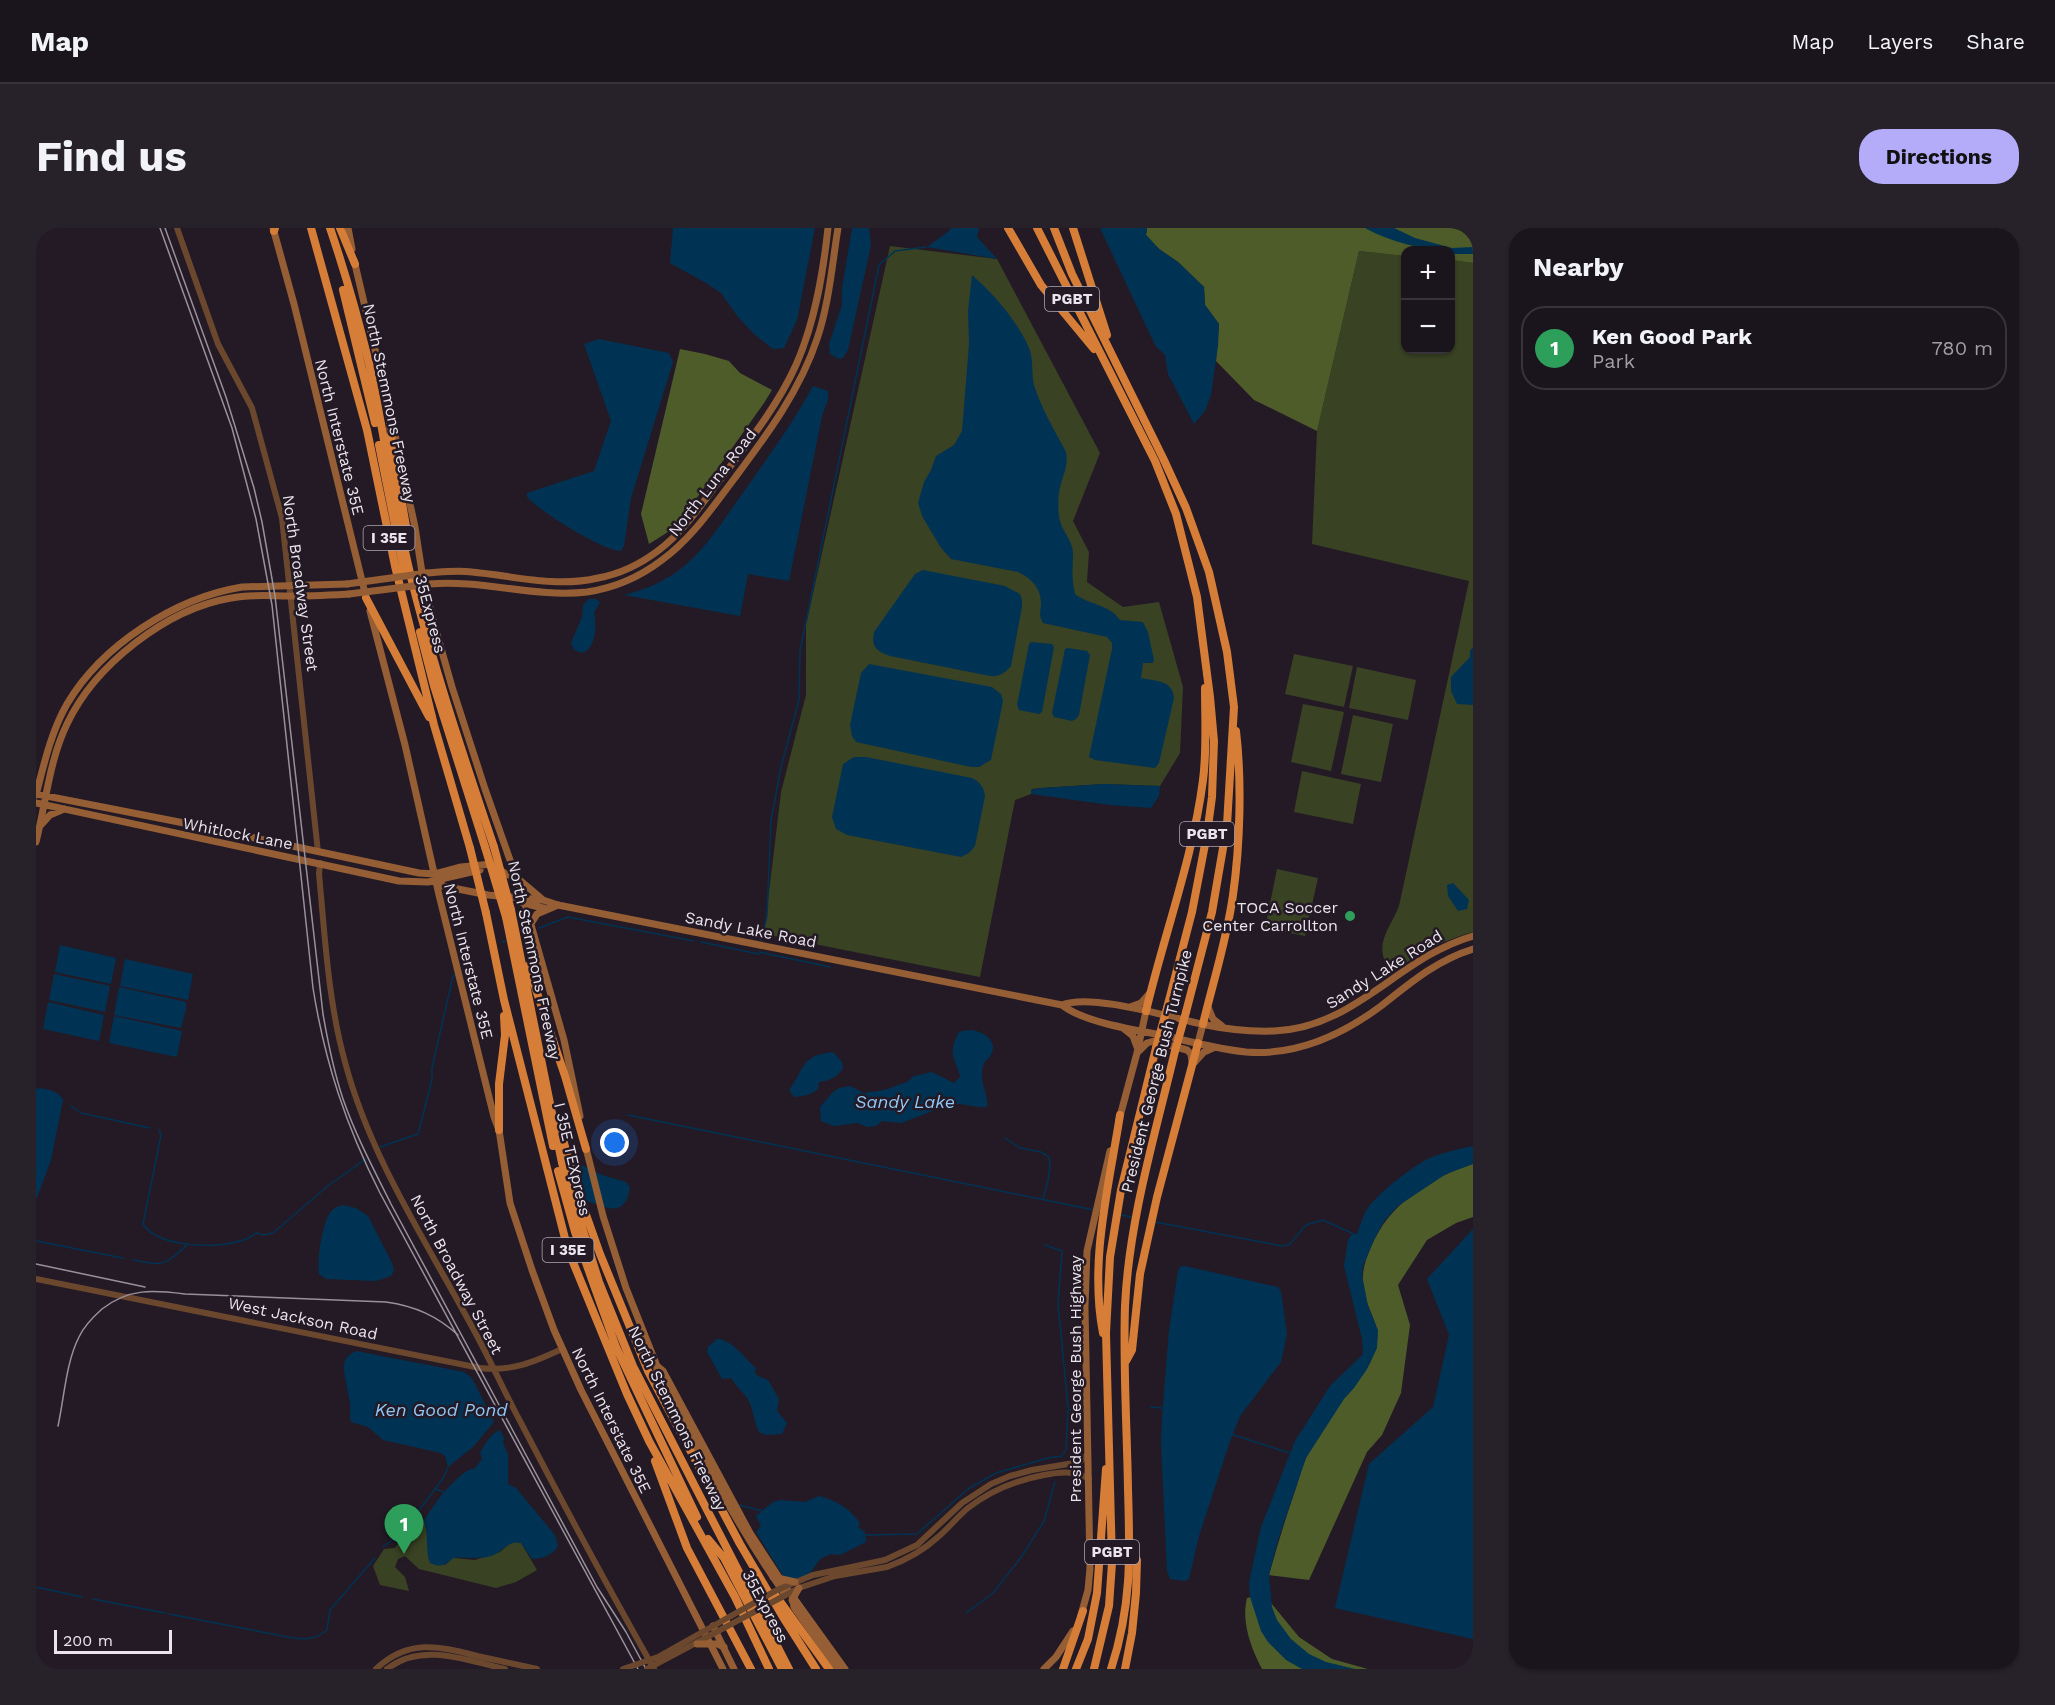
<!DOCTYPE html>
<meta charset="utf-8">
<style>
:root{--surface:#1a141c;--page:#272129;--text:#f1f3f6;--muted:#9f9ea3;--line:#38333b;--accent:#b4acf9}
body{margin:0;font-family:"Work Sans",sans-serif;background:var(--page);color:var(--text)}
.controls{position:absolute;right:18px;top:18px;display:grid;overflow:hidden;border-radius:12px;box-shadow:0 2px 4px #0004}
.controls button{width:54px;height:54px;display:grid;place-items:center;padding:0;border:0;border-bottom:2px solid var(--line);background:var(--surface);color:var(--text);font:30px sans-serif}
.scale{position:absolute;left:18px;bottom:15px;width:118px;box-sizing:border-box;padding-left:6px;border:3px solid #eae4ec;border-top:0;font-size:16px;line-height:21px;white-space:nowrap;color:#eae4ec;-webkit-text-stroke:4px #231a26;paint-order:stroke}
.you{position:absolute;left:579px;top:915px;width:21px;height:21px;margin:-15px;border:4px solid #fff;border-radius:50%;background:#1a73e8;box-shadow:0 0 0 9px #1a73e833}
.badge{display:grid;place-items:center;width:39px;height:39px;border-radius:50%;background:var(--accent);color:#fff;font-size:20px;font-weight:700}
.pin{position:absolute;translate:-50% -50px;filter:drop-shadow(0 2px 3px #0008)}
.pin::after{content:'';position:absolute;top:32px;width:21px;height:18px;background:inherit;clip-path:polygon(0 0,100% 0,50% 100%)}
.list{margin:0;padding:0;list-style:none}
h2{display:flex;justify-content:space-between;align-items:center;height:78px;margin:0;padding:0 24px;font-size:26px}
h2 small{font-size:20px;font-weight:400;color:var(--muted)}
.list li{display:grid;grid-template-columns:39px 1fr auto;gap:18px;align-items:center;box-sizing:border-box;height:84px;margin:0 12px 12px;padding:0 12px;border:2px solid var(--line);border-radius:24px}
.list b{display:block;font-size:22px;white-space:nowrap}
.list p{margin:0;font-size:20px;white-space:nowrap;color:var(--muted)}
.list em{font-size:20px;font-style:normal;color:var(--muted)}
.map{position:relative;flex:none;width:1437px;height:1441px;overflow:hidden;border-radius:24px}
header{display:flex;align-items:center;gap:36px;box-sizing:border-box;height:84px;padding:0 30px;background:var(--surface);border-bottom:2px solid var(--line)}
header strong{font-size:28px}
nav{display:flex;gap:33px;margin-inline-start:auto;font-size:21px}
.intro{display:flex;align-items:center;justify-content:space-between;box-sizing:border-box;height:144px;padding:0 36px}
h1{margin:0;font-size:42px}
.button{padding:15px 27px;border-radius:24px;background:var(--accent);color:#111;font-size:21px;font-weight:700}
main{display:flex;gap:36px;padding:0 36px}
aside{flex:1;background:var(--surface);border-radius:24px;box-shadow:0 2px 4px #0004}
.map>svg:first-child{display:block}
.green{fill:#394223}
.forest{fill:#4e5c29}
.water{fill:#003353}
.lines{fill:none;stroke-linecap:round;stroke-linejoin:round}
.stream{stroke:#003353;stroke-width:1.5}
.tertiary{stroke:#6b472e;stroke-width:6}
.secondary{stroke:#965e34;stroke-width:7}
.motorway{stroke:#d67e38;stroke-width:8}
.tram{stroke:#98919a;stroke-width:1.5}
.rail{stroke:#98919a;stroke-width:1.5}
.tertiary-bridge{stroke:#6b472e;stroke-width:6}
.secondary-bridge{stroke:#965e34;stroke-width:7}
.motorway-bridge{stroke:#d67e38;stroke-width:8}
.leisure-dot{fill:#2e9e5b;stroke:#231a26;stroke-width:2}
.labels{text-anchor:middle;stroke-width:5;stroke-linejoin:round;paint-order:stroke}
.shield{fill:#231a26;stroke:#aea7b1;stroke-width:1.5}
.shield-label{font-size:15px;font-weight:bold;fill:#eae4ec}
.street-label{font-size:16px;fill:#eae4ec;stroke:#231a26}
.poi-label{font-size:16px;fill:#eae4ec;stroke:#231a26;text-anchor:end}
.water-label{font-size:18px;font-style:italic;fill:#91c8f5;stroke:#231a26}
</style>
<header>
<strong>Map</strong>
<nav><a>Map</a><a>Layers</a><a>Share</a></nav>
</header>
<div class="intro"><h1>Find us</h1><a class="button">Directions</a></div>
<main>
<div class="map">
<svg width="1437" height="1441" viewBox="0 0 1437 1441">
<rect width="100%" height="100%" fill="#231a26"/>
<path class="green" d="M854 18 961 31 1064 225 1037 293 1053 324 1051 354 1087 379 1123 374 1147 459 1144 525 1124 558 1068 556 1005 560 996 561 995 566 979 572 944 749 728 706 745 564 770 467V397Z
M1323 23 1369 28 1370 122H1414L1415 32 1437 35V704C1405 713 1382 725 1356 745 1335 718 1353 703 1363 678L1433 353 1276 316 1281 203Z
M1258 426 1317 438 1308 479 1249 466Z
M1321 439 1380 452 1372 492 1313 480Z
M1267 476 1308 484 1295 543 1255 534Z
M1317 487 1357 496 1345 554 1305 546Z
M1266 543 1325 556 1317 596 1258 584Z
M1241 641 1282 650 1269 708 1229 700Z
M379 1291 388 1293 392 1310V1328L409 1337 417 1330 439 1332 464 1324 473 1316 479 1314 485 1315 501 1342 480 1354 460 1360 383 1341 369 1328 362 1331 359 1339 369 1349 373 1363 344 1357 337 1338 348 1321 359 1320Z"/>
<path class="forest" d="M1111 0H1437V35L1415 32 1414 22H1370L1369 28 1323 23 1281 203 1218 172 1180 133 1183 96 1169 77 1168 59 1142 34 1123 21 1110 7Z
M644 121 669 126 693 133 704 145 736 162 728 175 648 288 632 304 613 316 605 286Z
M1437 936V989L1420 995 1391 1012 1362 1057 1374 1097 1365 1165 1346 1207 1331 1224 1273 1352 1233 1347C1241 1318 1250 1289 1260 1260 1263 1251 1266 1239 1270 1230 1279 1211 1294 1190 1306 1172 1317 1157 1330 1147 1337 1128 1349 1100 1333 1089 1328 1063 1325 1046 1328 1035 1335 1019 1353 976 1393 950 1437 936Z
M1220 1368 1230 1369 1263 1409 1296 1431 1332 1441H1226C1215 1420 1205 1394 1211 1370Z"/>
<path class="water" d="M637 0H779L761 92 748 120 737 121 719 107 702 89 685 65 670 55 634 35Z
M816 0H833L835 17 812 122 807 130 803 131 794 126 793 116 806 77V61Z
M915 0H943L941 9 961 31 891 19 913 3Z
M1064 0H1111L1110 7 1123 21 1142 34 1168 59 1169 77 1183 96 1182 118 1175 167 1169 183 1158 196 1132 146 1129 127 1119 117Z
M1329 0H1358L1379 10 1416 20 1437 19V26H1415L1414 22C1386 22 1354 14 1329 0Z
M936 47C957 65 982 94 993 120 998 132 995 144 998 157 1005 180 1019 203 1030 224 1033 240 1025 250 1023 265 1022 273 1022 286 1024 293 1027 304 1036 312 1037 324 1037 340 1035 349 1039 366 1053 377 1073 376 1084 392L1107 394 1112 404 1118 432 1117 435H1107L1105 450C1119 453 1137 452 1138 470L1123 535 1119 540 1059 532 1053 529 1076 421V415L1071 409 1007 395C1002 387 1005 383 1005 375 1005 360 995 350 982 344L915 331 905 320 886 288 882 275 888 254 895 242 900 228 918 217 926 203 933 116 932 83Z
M563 111 633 125 637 134 595 270 588 318 585 323C565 322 505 284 491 269V265L558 243 575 193 548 116Z
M777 158 792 163V171L786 188 753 353 712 346 704 388 588 367C608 362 625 355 642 343 668 324 686 294 704 269 730 232 756 197 777 158Z
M887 342 969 358 984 366 986 372V379L975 438C969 445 963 449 954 448L854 428C840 423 835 419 838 404L879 346Z
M553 371H560L564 374 558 385C561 396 560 421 546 425L538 422 535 415 546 389 547 377Z
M995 414 1016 416 1018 419 1006 484 1003 486 983 482 981 477 993 416Z
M1437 419V477L1421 476 1415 463V449L1434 429V423Z
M1032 420 1051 423 1054 427 1043 487 1040 491 1036 493 1018 489 1016 485 1029 421Z
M833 436 956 459 965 466 967 473 955 532 943 539H935L820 514 816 508 814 497 825 445Z
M818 529H830L936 550C944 554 948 559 949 568L939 618 933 625 925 629 811 607 800 601 796 589 807 536Z
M1068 556 1124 558 1123 568 1115 580 1074 577 995 566V562L1005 560Z
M1417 655 1433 672 1431 681 1422 683 1412 668 1411 657Z
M24 717 80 730 75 756 19 744Z
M89 731 157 746 152 772 84 758Z
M18 746 74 758 69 784 13 772Z
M83 759 150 774V781L145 800 78 787Z
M12 774 68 787 63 813 7 801Z
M78 788 146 803 141 829 73 815Z
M936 802C946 804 961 811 956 824 954 833 947 829 946 845 945 857 953 869 951 879 938 880 927 875 915 876L865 895 846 893 840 898 831 899 821 895 798 898 785 893 784 879 796 865 803 860 814 858 828 865 848 862 871 854 878 848 896 844 918 855 924 849C923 840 917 834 917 825 916 818 920 811 922 805L926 803Z
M797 824 806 834 807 840C800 850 795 852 783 854L782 861C775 867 767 868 758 869L753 862C770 840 763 828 797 824Z
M4 860C14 862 23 863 27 872L15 932 0 972V861Z
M1437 918V936L1410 946 1362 978 1349 992 1338 1012 1327 1038 1326 1047 1332 1078 1342 1102 1341 1120 1331 1141 1318 1160 1308 1171 1270 1230 1242 1312 1233 1347 1236 1379 1241 1392 1255 1411 1273 1426 1290 1434 1319 1441H1266L1250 1432 1232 1414 1225 1403 1214 1369 1213 1354 1225 1299 1259 1213 1294 1158 1327 1126 1326 1111 1308 1038 1312 1012 1315 1007 1321 1006C1324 998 1326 990 1330 983 1338 968 1379 936 1396 929 1409 924 1423 921 1437 918Z
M535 932 566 947 590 954 594 959C589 993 568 978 545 971Z
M306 977 320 980 332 988 356 1035 358 1042 355 1048 340 1053 290 1051 283 1046C281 1032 286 996 294 985 297 980 301 979 306 977Z
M1437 1001V1411L1299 1380 1333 1236 1397 1179 1413 1107 1391 1051Z
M1145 1038H1149L1242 1059 1245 1064 1251 1106 1245 1134 1204 1188 1193 1216 1163 1308 1153 1351 1149 1353 1134 1351 1131 1343 1125 1216 1126 1189 1133 1102 1142 1043Z
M681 1111C696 1111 709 1131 720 1140L719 1145 722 1148 732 1152 743 1171 741 1183 751 1195 746 1206 730 1207 723 1204C717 1193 718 1180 711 1170 706 1163 700 1158 695 1150L686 1151 671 1124 672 1119Z
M320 1123 428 1144 436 1150 458 1194 437 1219 412 1239 409 1228 405 1225 347 1212 332 1199 315 1194C313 1188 315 1181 314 1175 313 1167 307 1143 308 1137 309 1129 314 1126 320 1123Z
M464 1202 468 1210 467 1215 472 1226V1256L480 1260 519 1307 522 1318C517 1327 506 1331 496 1331L485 1315C472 1312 467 1324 455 1328 442 1332 431 1328 417 1330 409 1337 405 1340 394 1335 389 1322 393 1307 388 1293 396 1278 423 1242 439 1240L446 1231 444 1225C449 1216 454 1206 464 1202Z
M783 1268C800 1272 814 1281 824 1295L822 1299 829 1304 830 1314 804 1327 795 1326 784 1331 772 1348 752 1356 720 1304 725 1298 720 1288 737 1274 744 1272 769 1274Z"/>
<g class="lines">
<path class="stream" d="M503 700 532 689 658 713
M725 712 731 688 735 593 745 539 763 472 764 423 843 37 859 23 890 19
M466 714 470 713
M665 714 723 726
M723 724 794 739
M35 878 45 885 114 900
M592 887 1058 982
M123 902 125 907 107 996C122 1020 183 1021 207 1012 212 1011 216 1008 220 1005L228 1007 237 1005 293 957 330 931
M969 910 984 920 1005 924 1013 929C1016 942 1011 958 1007 970
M344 919 382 906 396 852V840L417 748 419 747
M1084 987 1097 989
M1119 994 1246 1018 1253 1017 1270 997 1287 992 1320 1007
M0 1013 87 1030
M1009 1017 1026 1023 1022 1075 1032 1180
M97 1032C129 1038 128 1038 152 1016
M1115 1179 1126 1180
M1195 1206 1253 1225
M400 1261 410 1265
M703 1277 727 1283
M830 1307 881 1306 932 1261 960 1245 1012 1230 1026 1228 1030 1221 1032 1182 1041 1181
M347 1319 367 1304 408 1249 412 1239
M0 1359 46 1369
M57 1371 129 1385
M930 1385 957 1365 986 1328 1008 1293 1019 1254
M133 1386 257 1410C271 1412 280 1411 291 1402L294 1382 339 1330"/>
<path class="tertiary" d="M141 0 182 116 216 180 246 290 282 624
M284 635 283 646C289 708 292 773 309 834 335 933 394 1019 441 1108 456 1136 469 1165 484 1193 527 1276 572 1359 618 1441
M0 1051 444 1140C475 1144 498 1134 526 1121
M849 1332 881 1317 926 1275 955 1256 974 1248 996 1242 1044 1234 1052 1226
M851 1339C870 1332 887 1323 902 1309 913 1300 921 1289 932 1280 954 1263 981 1252 1008 1247 1023 1244 1039 1242 1053 1251
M340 1441C374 1409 405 1419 446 1429 464 1433 483 1437 501 1441
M351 1441C386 1414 429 1432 469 1441"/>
<path class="secondary" d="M237 0 258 76 330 369
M312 0 316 21
M318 32 354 185
M358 202 379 299 387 351 397 392 416 459 449 561 487 669 528 812 544 888
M391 345C406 344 421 342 436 344 478 348 520 360 562 350 584 346 606 335 623 322 647 304 665 277 683 253 711 216 741 179 760 137 779 94 787 46 792 0
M393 356C446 351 498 370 551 364 578 360 605 348 626 332 655 311 676 280 698 251 730 208 764 163 781 111 793 76 796 37 802 0
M334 383 369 517 403 667 458 889 463 902 474 975 496 1042 518 1102 545 1162 687 1441
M0 566 148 595 383 645 399 646 425 639 456 636 470 646 481 650 507 672
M0 567C8 536 15 504 31 476 66 417 139 370 206 359L311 356
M0 575 363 653 392 654 444 642
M5 597 14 587 28 581
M0 614C10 575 13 533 31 496 59 437 130 381 195 370 214 366 234 368 254 368 274 368 293 367 313 366
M401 651 407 658 452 667 507 672 522 677 1026 777C1047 794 1098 802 1126 807 1154 814 1182 821 1210 824 1260 828 1306 807 1345 778 1374 755 1401 732 1437 721
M487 675 511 681
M494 697 501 686 522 677
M1026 777C1055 765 1133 789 1165 796 1189 801 1213 804 1238 803 1319 800 1363 729 1437 708
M1094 779 1105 775 1113 766
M1172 779 1177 791 1186 798
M1087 800 1097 808 1101 819
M1162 815 1167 796
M1103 823 1111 815 1118 813 1151 822 1155 826 1156 834
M1158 835 1168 824 1177 820
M1083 892 1101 825 1110 783
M549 916 567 988 590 1060 621 1138 627 1143 714 1305 742 1348 809 1441
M621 1138V1144C661 1220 699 1295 748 1365
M758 1379 801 1441
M1045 1387 1052 1362 1054 1340 1049 1079 1051 1023 1074 923
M677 1398 698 1441
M1008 1441 1020 1429 1037 1403"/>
<path class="motorway" d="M275 0 331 202 359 338 398 497 434 620
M294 0C309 44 322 90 333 135 348 203 357 273 373 341 396 435 427 527 458 619
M304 0 319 36
M972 0 1005 57 1058 121
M1001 0 1119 233 1140 286 1161 369 1174 469 1178 513 1176 569 1171 606 1156 684 1131 780
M1018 0 1036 46 1127 230 1150 280 1173 344 1191 424 1198 479 1191 597 1176 684 1150 784
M1037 0 1071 107
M238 3 239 0
M307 62 339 195
M353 180 356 218 370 298
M343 217 368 342
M330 370 393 489
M384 404 398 458 449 619
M475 682 526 935 563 1054 597 1138 753 1441
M450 685 468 772 532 1022 591 1166 613 1213 699 1369 733 1441
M470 689 517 918
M492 738 529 848 550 921
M1110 783C1128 707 1157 630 1167 552 1171 522 1169 491 1169 460
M1167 796C1177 754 1191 711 1197 667 1204 618 1206 553 1200 503
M524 901 542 964 564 1026 612 1143 704 1316 747 1389 780 1441
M463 902V856L469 807 468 788
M522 943 539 1004 580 1119 661 1289
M1067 1105C1053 1033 1073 958 1084 887
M1090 1133 1096 1122 1104 1046 1121 969 1162 815
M619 1233 651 1320 715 1441
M672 1311 688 1330 746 1441
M738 1365 793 1441
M1027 1441 1047 1383
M1040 1441 1052 1411 1061 1365 1070 1241
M1058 1441 1073 1378 1076 1335 1070 1105 1074 1029 1085 962 1120 820
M1075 1441C1096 1377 1094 1327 1092 1261 1091 1200 1087 1139 1089 1078 1093 992 1119 907 1139 823
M1089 1441 1096 1405 1100 1365 1101 1332 1094 1323"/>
<path class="tram" d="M124 0 196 200 220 291 236 377 277 760C289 835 310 898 344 965L602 1441"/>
<path class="rail" d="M129 0 190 169 218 260 226 294 239 368 287 786C292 815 298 844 307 871 320 908 338 942 355 976L561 1359 590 1404 610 1441
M0 1036 109 1059
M22 1198C28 1171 30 1134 43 1109 48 1098 57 1089 66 1081 93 1060 117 1062 149 1066L350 1074C379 1078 401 1088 422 1107"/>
<path class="tertiary-bridge" d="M587 1441 622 1429 741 1362 777 1347 849 1332
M611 1441 763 1360 799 1348 851 1339"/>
<path class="secondary-bridge" d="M311 356 391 345
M313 366 393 356
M737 1349 759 1354
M760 1382 756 1372 763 1360
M661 1416H682L688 1419"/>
<path class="motorway-bridge" d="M449 619 470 689
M458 619 475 682
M434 620 450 685
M1120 820 1131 780
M1139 823 1150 784"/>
</g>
<circle class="leisure-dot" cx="1314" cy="688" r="6"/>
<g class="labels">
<g class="shield">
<rect x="1009" y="59" width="54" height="24" rx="4.5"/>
<rect x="327.5" y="298" width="51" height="24" rx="4.5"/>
<rect x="1144" y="594" width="54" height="24" rx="4.5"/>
<rect x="506.5" y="1010" width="51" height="24" rx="4.5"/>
<rect x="1049" y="1312" width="54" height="24" rx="4.5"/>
</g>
<g class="shield-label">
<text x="1036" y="76">PGBT</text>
<text x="353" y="315">I 35E</text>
<text x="1171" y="611">PGBT</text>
<text x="532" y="1027">I 35E</text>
<text x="1076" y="1329">PGBT</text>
</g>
<g class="street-label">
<text transform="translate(354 175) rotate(78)" y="6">North Stemmons Freeway</text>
<text transform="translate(304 209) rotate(76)" y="6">North Interstate 35E</text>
<text transform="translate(676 254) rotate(-52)" y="6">North Luna Road</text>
<text transform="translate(265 355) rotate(82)" y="6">North Broadway Street</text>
<text transform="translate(395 386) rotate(75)" y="6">35Express</text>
<text transform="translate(202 605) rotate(11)" y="6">Whitlock Lane</text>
<text transform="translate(715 701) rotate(11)" y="6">Sandy Lake Road</text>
<text transform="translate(499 732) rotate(78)" y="6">North Stemmons Freeway</text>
<text transform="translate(433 733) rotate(76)" y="6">North Interstate 35E</text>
<text transform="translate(1348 741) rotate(-32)" y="6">Sandy Lake Road</text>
<text transform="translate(1120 843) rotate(-76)" y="6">President George Bush Turnpike</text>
<text transform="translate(537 931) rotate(77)" y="6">I 35E TEXpress</text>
<text transform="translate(421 1046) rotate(62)" y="6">North Broadway Street</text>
<text transform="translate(267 1090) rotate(12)" y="6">West Jackson Road</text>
<text transform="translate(1039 1151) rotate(-90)" y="6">President George Bush Highway</text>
<text transform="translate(642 1190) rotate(64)" y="6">North Stemmons Freeway</text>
<text transform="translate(576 1192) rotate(64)" y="6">North Interstate 35E</text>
<text transform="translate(730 1378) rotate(62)" y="6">35Express</text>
</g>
<g class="poi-label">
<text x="1302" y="685">TOCA Soccer<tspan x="1302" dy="18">Center Carrollton</tspan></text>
</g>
<g class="water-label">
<text x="869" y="880">Sandy Lake</text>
<text x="405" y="1188">Ken Good Pond</text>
</g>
</g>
</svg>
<div class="controls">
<button>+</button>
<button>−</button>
</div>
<div class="scale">200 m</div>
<div class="you"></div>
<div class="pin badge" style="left:368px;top:1326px;background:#2e9e5b">1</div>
</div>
<aside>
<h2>Nearby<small></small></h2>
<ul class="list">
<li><span class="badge" style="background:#2e9e5b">1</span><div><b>Ken Good Park</b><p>Park</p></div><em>780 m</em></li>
</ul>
</aside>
</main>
